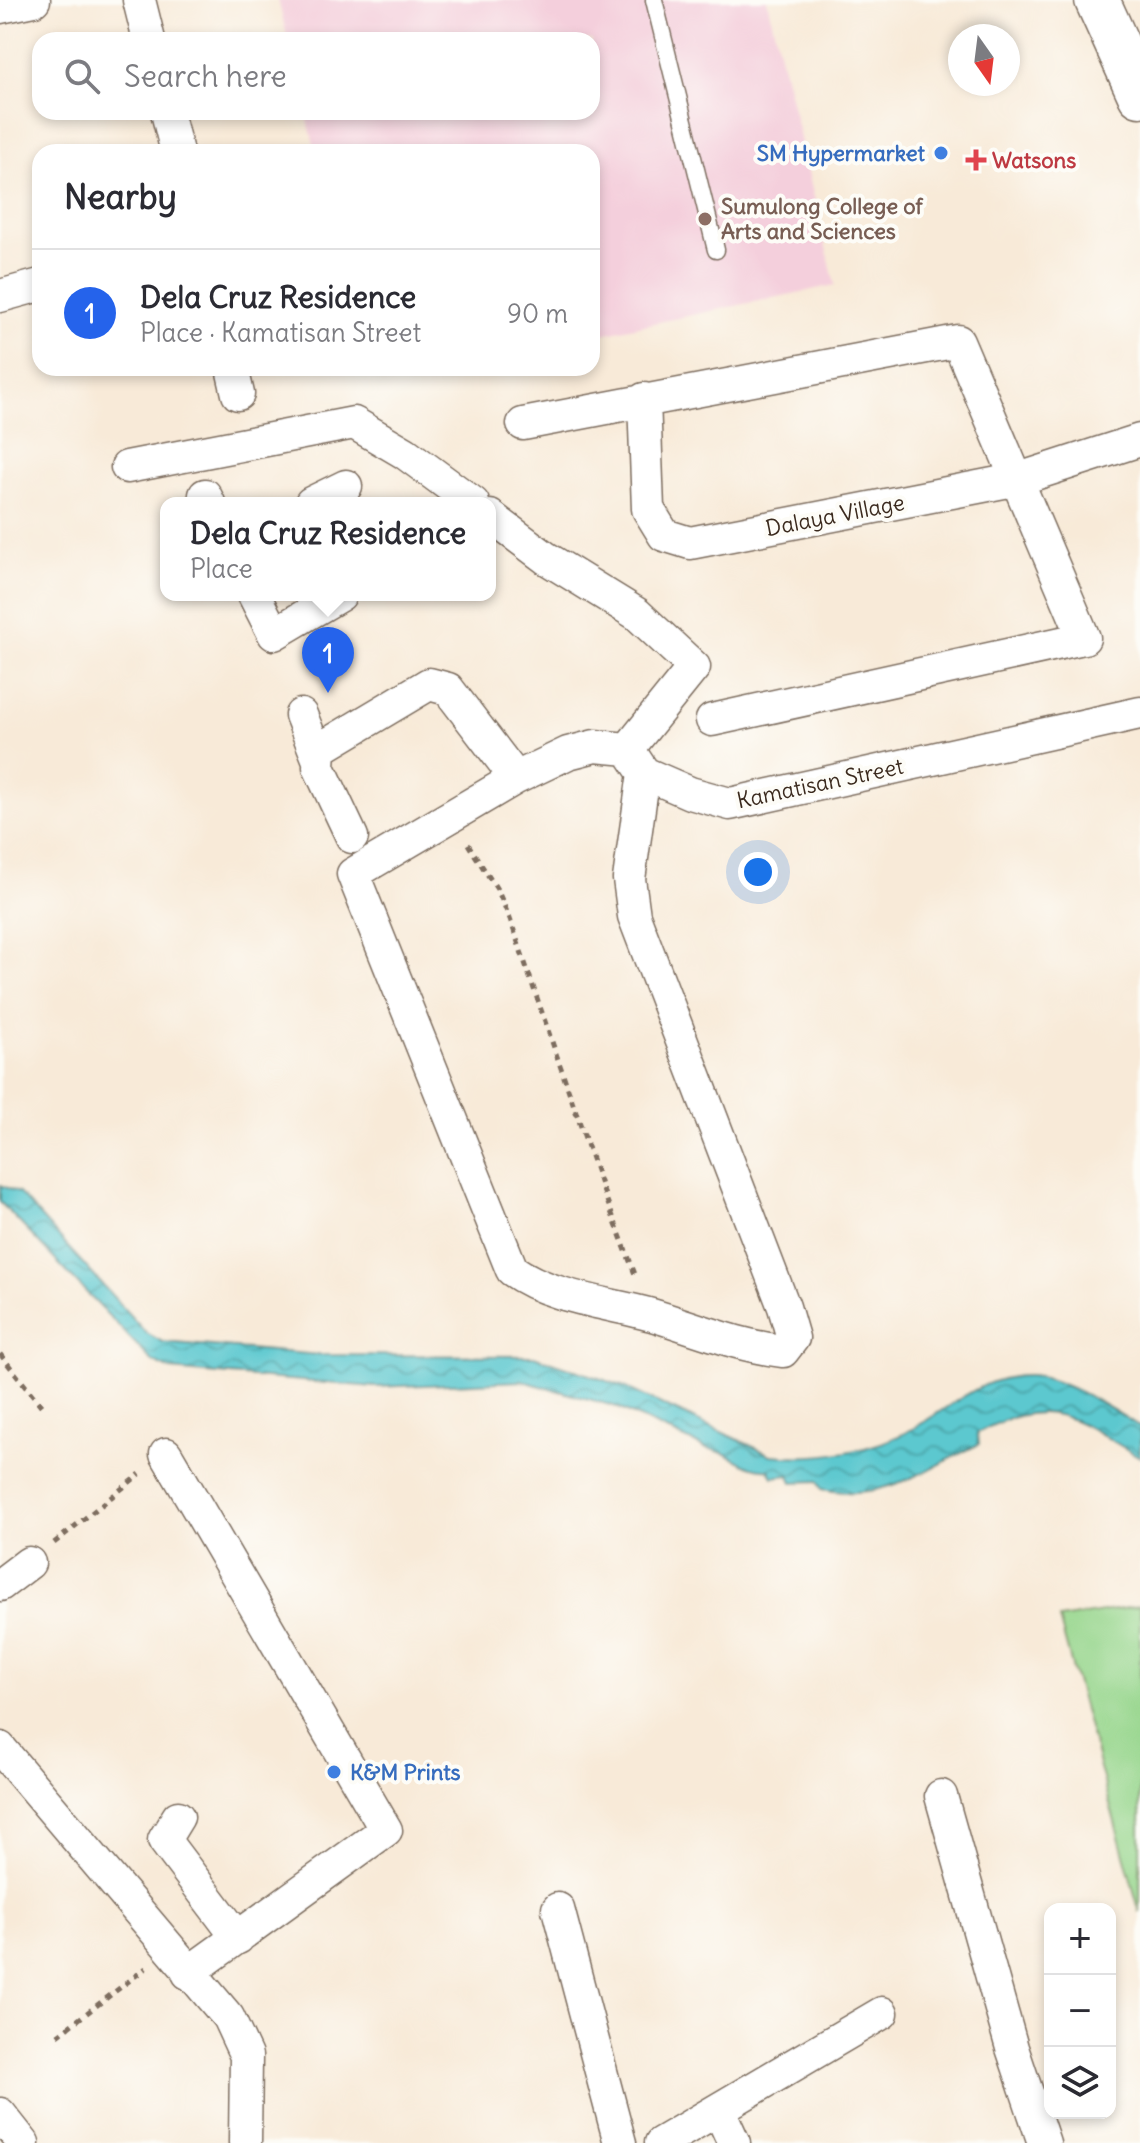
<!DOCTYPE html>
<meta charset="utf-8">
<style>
:root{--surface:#fff;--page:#f2f2f3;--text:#2b2b33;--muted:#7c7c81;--line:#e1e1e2;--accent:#2563eb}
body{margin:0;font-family:Delius,sans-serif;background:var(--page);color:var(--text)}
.controls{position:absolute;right:24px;bottom:24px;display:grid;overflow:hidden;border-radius:16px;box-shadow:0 4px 12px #0003}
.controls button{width:72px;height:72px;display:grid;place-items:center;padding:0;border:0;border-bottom:2px solid var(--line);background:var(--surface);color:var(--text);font:40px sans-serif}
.compass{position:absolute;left:948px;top:24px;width:72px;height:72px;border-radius:50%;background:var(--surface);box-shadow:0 4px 12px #0003;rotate:166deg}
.you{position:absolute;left:758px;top:872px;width:28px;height:28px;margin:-20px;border:6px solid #fff;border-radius:50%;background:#1a73e8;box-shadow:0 0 0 12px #1a73e833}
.badge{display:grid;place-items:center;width:52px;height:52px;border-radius:50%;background:var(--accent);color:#fff;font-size:26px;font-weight:700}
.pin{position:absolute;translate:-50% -66px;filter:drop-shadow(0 2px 4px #0008)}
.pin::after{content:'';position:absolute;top:42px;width:28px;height:24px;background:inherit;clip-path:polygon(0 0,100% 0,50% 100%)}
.popup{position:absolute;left:160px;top:497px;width:336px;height:104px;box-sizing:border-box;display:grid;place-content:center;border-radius:16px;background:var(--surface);filter:drop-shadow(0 2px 6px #0005);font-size:26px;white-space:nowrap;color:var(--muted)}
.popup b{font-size:30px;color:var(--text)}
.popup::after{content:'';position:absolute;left:50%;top:100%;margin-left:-16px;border:16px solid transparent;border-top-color:var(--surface)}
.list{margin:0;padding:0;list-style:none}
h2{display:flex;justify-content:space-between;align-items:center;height:104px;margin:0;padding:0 32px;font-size:34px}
h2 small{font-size:26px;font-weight:400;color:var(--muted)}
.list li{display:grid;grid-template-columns:52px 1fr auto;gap:24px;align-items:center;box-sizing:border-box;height:128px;padding:0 32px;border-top:2px solid var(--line)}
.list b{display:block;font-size:30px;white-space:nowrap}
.list p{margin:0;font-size:26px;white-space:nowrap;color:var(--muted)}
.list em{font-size:26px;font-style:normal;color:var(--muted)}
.icon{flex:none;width:44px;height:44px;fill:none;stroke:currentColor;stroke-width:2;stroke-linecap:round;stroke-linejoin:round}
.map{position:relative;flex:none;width:1140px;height:2143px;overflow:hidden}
.search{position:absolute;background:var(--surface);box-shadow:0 4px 12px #0003;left:32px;top:32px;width:568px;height:88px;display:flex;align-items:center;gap:20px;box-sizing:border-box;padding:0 28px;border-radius:24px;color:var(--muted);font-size:30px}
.panel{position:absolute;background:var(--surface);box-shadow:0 4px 12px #0003;left:32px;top:144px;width:568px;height:232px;border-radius:24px}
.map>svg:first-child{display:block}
.built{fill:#f4cfdc}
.grass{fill:#95d58b;stroke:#688054;stroke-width:2}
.water{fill:url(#water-waves);stroke:#4b7976;stroke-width:2}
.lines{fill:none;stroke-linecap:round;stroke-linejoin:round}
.lane-casing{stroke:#7d6d5f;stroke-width:19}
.street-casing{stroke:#7d6d5f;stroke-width:35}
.secondary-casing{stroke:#7d6d5f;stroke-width:47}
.path{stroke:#7d6d5f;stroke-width:5;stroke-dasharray:6 6;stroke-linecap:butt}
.lane{stroke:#fff;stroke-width:16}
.street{stroke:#fff;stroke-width:32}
.secondary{stroke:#fff;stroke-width:44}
.shop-dot{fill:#3f7fe0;stroke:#fdfcf7;stroke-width:3}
.health-dot{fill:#e0444e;stroke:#fdfcf7;stroke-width:3}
.education-dot{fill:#8d6e63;stroke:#fdfcf7;stroke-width:3}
.labels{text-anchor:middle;stroke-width:8;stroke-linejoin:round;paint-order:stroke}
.shop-label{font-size:22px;font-weight:bold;fill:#366cbe;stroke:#fdfcf7;text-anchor:end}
.health-label{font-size:22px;font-weight:bold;fill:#be3a42;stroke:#fdfcf7;text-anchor:start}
.education-label{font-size:22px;font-weight:bold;fill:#785e54;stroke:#fdfcf7;text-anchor:start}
.street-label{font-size:22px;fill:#3b2a1e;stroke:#fdfcf7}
</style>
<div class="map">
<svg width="1140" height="2143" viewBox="0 0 1140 2143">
<defs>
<pattern id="water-waves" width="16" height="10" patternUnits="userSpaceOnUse" patternTransform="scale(2)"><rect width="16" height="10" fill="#5bc8cf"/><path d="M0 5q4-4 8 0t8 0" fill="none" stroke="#4ca3a7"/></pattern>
</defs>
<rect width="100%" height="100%" fill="#fdfcf7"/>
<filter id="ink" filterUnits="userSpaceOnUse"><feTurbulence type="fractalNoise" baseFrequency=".0125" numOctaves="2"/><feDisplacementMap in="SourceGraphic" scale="16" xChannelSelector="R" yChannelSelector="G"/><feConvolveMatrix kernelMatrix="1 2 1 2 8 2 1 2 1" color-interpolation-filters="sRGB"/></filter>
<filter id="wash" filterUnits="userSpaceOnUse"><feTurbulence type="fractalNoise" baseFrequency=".006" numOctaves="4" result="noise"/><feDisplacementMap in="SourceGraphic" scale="32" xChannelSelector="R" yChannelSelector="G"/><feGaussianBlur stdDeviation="1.8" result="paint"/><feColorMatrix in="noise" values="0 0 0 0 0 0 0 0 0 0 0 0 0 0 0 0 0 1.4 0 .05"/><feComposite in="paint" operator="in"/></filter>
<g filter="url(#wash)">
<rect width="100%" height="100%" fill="#f8ead8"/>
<path class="built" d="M278 0H767L835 285 592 336V152H316L306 112H592V40H288Z"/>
<path class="grass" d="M1140 1606V1913L1059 1619Z"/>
<path class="water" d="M0 1185 19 1193 145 1332 163 1342 321 1355 534 1356 622 1386 771 1455C817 1460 873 1452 914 1428 951 1407 982 1375 1029 1376 1060 1376 1114 1410 1140 1427V1457C1073 1419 1052 1393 977 1433L979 1444C927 1469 881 1503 822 1489L818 1481 792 1482 789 1475 773 1477 769 1469C744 1471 732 1451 707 1449L614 1406 523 1381 375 1387 170 1370 152 1361 0 1202Z"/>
</g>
<g filter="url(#ink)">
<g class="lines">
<defs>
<path id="lane" d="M654 0 716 250"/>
<path id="street" d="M139 0 149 40
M0 7 34 0
M167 112 177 152
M0 296 40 285
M232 368 238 394
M644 399 648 509 664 535 690 543 1019 479 1140 440
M523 424 958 341 1084 638 712 720
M127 467 354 423 405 453 473 503
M205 495 209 503
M311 503 346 486
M490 516 546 558 637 614 694 667 628 749
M254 595 274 634 340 595
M301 715 318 758
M644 773 629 879 634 916 784 1307 793 1338 783 1351C737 1346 696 1328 652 1315 606 1302 551 1298 512 1270L353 874 516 778 568 753 595 746 628 749 644 773 690 793 730 804 1140 713
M352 837 319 767 320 749 429 684 448 689 516 778
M166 1454 386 1830 188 1973
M0 1585 29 1563
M0 1748 228 2017 246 2056 245 2143
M941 1796 1012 2048 1044 2143
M178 1817 164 1840 238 1938
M558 1909 620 2143
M719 2110 734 2143
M0 2114 23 2143
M661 2143 882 2013"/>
<path id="secondary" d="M1097 0 1140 95"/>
</defs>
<use href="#lane" class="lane-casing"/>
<use href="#street" class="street-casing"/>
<use href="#secondary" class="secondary-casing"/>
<path class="path" d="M468 844 498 891 510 919 601 1185 636 1277
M0 1354 43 1408
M54 1543 140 1474
M58 2035 146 1968"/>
<use href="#lane" class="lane"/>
<use href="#street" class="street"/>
<use href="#secondary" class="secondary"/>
</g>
</g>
<g class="shop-dot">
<circle cx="941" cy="153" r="8"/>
<circle cx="334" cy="1772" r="8"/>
</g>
<path class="health-dot" d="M972 148h8v8h8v8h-8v8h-8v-8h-8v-8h8z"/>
<circle class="education-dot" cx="705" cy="219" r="8"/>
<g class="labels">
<g class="shop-label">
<text x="925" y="161">SM Hypermarket</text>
<text x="350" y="1780" text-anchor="start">K&amp;M Prints</text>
</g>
<g class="health-label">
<text x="992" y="168">Watsons</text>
</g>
<g class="education-label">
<text x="721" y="214">Sumulong College of<tspan x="721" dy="25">Arts and Sciences</tspan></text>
</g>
<g class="street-label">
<text transform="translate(835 515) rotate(-11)" y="8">Dalaya Village</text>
<text transform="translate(820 783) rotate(-12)" y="8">Kamatisan Street</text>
</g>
</g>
</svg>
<div class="controls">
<button>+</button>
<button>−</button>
<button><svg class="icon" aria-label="layers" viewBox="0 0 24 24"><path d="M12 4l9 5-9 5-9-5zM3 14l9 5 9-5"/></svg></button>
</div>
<svg class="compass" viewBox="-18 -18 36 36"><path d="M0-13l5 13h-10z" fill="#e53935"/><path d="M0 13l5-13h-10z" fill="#7c7c81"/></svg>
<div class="you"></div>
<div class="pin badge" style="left:328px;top:693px">1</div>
<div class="popup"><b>Dela Cruz Residence</b>Place</div>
<div class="search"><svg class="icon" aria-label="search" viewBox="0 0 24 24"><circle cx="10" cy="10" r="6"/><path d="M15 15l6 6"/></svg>Search here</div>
<section class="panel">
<h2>Nearby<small></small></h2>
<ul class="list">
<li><span class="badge">1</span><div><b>Dela Cruz Residence</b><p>Place · Kamatisan Street</p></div><em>90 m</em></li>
</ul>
</section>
</div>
